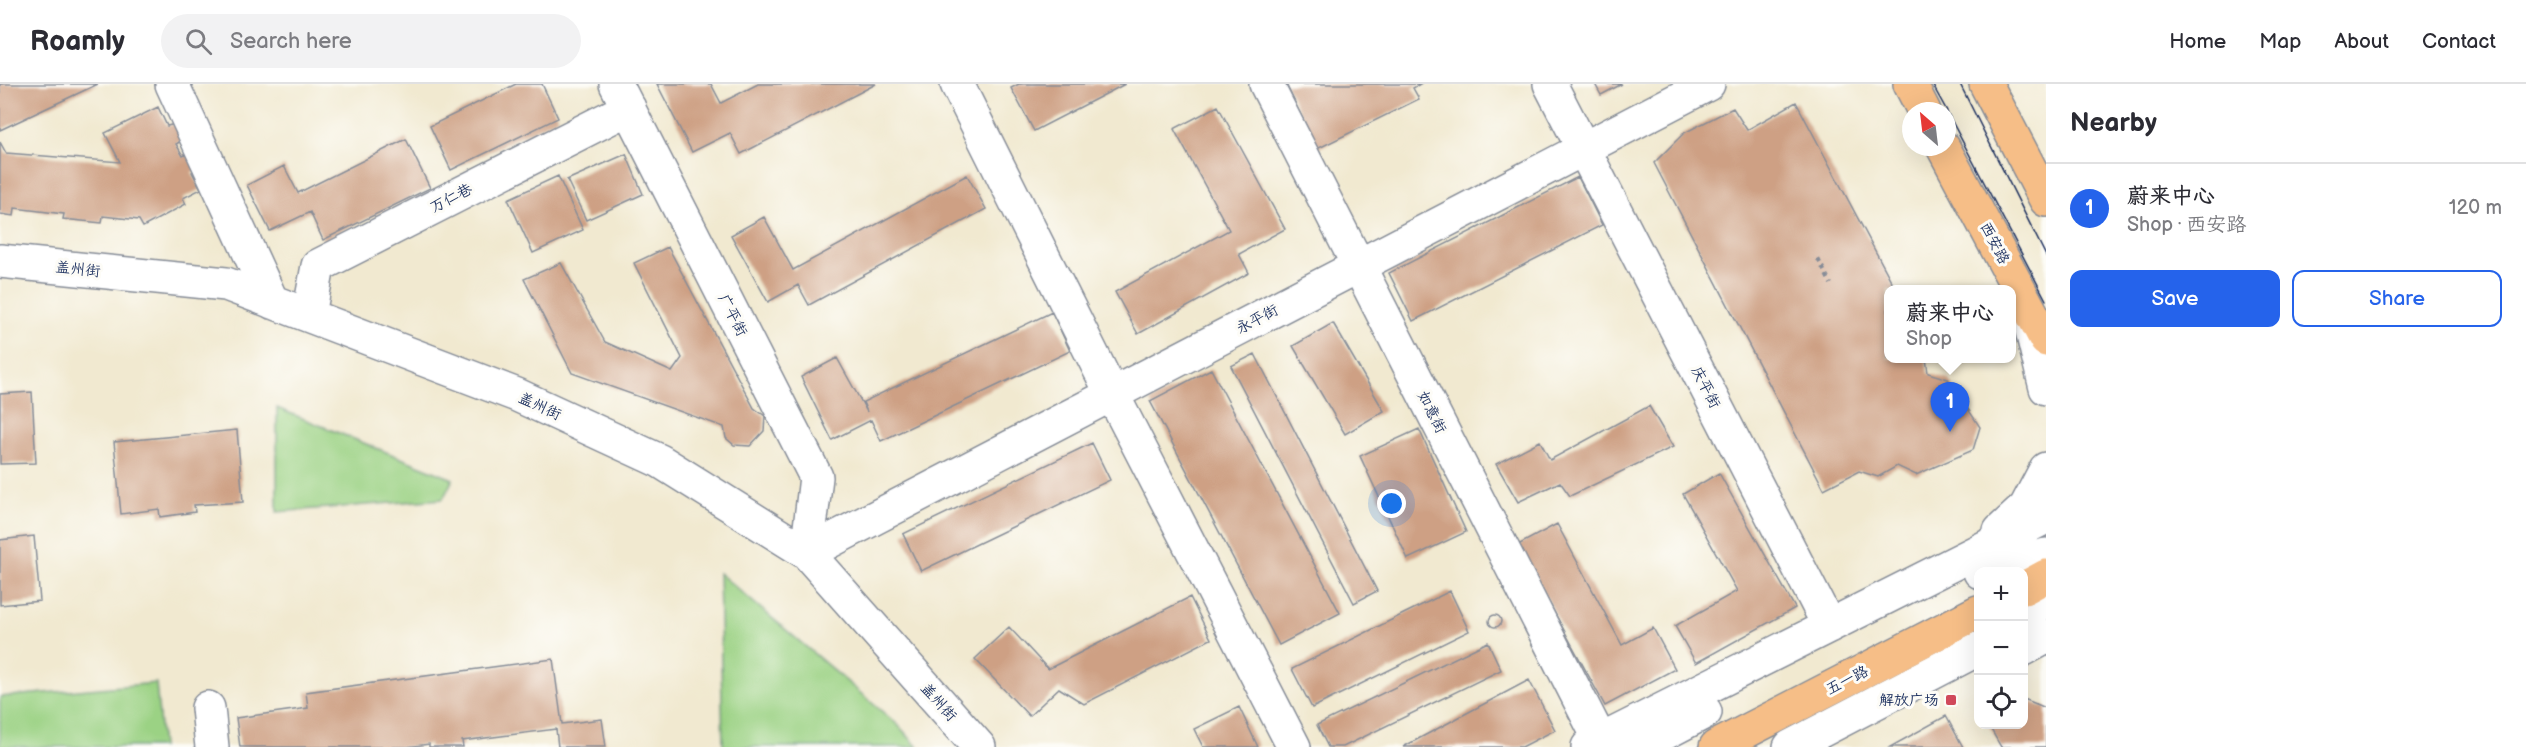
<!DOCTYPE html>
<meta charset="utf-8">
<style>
:root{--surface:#fff;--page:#f2f2f3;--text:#2b2b33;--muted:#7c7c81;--line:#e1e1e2;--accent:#2563eb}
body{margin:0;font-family:"Balsamiq Sans","LXGW WenKai TC",sans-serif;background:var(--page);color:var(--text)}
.controls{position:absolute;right:18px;bottom:18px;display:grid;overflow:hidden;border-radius:12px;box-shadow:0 6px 24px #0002}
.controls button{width:54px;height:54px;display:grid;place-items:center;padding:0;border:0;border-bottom:2px solid var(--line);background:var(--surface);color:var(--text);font:30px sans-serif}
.compass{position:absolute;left:1902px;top:18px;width:54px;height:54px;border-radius:50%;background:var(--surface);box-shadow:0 6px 24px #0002;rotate:332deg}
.you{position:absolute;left:1392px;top:420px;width:21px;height:21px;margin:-15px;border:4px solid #fff;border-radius:50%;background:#1a73e8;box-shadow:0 0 0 9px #1a73e833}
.badge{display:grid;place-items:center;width:39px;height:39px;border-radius:50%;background:var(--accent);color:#fff;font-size:20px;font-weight:700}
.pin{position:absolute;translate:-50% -50px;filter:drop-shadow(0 2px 3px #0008)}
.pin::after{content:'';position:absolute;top:32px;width:21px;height:18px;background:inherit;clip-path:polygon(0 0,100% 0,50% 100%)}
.popup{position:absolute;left:1884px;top:201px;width:132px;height:78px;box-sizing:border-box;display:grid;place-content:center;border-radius:12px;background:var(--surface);filter:drop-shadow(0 2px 4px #0005);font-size:20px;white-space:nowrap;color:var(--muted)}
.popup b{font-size:22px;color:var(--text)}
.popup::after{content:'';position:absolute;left:50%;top:100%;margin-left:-12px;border:12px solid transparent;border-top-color:var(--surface)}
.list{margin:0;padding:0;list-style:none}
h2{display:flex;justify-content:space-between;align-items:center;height:78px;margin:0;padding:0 24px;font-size:26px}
h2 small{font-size:20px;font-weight:400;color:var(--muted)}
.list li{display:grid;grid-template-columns:39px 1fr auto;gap:18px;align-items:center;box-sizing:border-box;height:90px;padding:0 24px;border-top:2px solid var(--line)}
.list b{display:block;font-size:22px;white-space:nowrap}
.list p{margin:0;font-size:20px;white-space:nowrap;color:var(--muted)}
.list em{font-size:20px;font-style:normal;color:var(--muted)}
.actions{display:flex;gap:12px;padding:18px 24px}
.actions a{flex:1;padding:14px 0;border:2px solid var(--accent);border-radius:12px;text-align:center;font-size:21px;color:var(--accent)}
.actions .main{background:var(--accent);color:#fff}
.icon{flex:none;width:33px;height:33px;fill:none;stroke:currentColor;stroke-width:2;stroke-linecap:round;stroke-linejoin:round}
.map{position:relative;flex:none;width:2046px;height:663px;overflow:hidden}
header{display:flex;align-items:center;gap:36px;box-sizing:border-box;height:84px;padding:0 30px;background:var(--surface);border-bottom:2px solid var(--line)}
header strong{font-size:28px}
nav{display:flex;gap:33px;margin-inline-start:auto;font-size:21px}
.search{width:420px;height:54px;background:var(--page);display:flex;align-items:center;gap:15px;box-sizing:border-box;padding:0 21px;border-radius:33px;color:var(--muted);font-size:22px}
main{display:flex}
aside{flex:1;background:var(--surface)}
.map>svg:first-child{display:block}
.green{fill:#9bd284;stroke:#5b8071;stroke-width:1.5}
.building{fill:#cea084}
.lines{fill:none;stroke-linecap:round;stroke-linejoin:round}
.minor-casing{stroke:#868c97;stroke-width:36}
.major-casing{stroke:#868c97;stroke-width:36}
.path{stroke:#868c97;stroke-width:4;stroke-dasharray:4.5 4.5;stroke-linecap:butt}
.minor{stroke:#fff;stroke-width:33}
.major{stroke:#f6be87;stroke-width:33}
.tram{stroke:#1b2f5e;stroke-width:1.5}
.poi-dot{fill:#d1495b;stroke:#fdfcf7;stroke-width:2}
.labels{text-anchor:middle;stroke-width:6;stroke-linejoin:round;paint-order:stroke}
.street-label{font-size:15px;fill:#1b2f5e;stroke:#fdfcf7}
.poi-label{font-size:15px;fill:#1b2f5e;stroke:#fdfcf7;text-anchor:end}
</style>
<header>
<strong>Roamly</strong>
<div class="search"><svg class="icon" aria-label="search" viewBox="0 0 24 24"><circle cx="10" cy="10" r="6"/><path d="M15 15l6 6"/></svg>Search here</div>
<nav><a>Home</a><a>Map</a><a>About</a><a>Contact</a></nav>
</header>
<main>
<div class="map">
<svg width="2046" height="663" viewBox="0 0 2046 663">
<rect width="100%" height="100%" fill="#fdfcf7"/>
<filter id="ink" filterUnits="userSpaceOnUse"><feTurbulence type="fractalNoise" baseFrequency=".0167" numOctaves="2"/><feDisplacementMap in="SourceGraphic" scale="12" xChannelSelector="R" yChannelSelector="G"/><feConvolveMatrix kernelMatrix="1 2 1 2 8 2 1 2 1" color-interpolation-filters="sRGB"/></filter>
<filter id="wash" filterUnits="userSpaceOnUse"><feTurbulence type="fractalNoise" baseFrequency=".008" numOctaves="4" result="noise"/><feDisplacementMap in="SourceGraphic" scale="24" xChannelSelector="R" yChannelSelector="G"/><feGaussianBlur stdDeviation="1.35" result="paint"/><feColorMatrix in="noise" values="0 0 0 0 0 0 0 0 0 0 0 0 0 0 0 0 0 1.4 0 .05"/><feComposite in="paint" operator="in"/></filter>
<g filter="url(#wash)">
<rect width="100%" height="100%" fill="#f1e9d0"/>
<path class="green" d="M277 324 453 395 443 415 277 428Z
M719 489 898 641 918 663H723Z
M156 599 162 663H0V613Z"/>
<g id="blocks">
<path class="building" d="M0 0H98L0 46Z
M516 0H542L558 34 451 86 430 42Z
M657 0H711L721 19 758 0H876L741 70 730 49 692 68Z
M1019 0H1125L1034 47 1011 4Z
M1286 0H1420L1413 4 1419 15 1317 65Z
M1595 0H1622L1601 11Z
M1796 18 1896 206H1888V274H1926L1928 289 1948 295 1980 343 1973 366 1916 391 1897 382 1878 393 1859 387 1824 405 1654 79 1684 49 1733 24 1747 46Z
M1218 22 1285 145 1239 170 1249 189 1138 250 1115 208 1229 146 1174 45Z
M158 23 167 42 175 40 183 56 176 60 183 72 191 68 200 84 192 88 201 105 183 114 186 120 143 143 139 136 103 132 102 139 63 135 64 130 15 124 14 132 0 130V58L6 69 120 78 105 49Z
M406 55 430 104 323 156 310 128 270 147 247 101 284 82 298 109Z
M626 70 643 110 586 136 567 96Z
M967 91 986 125 809 221 798 201 768 218 731 151 764 133 793 186Z
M558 92 583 146 533 169 508 115Z
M1578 93 1602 141 1413 237 1389 189Z
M668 163 754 324 765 332 764 347 750 362 734 361 726 354 724 343 572 289 524 195 561 179 605 258 672 288 682 274 634 179Z
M1052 228 1070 267 881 357 871 336 832 356 801 293 837 274 867 328 863 318Z
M1333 239 1384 327 1345 350 1293 262Z
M1255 270 1377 507 1354 519 1231 282Z
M1211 285 1340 529 1279 561 1150 317Z
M32 308 36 379 0 380V310Z
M1649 322 1673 363 1570 412 1560 398 1518 418 1496 380 1540 357 1550 376Z
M1419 345 1466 448 1408 475 1360 372Z
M237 346 243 418 194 421 195 428 160 433 159 425 121 430 114 358Z
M1092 359 1110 396 921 487 903 450Z
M1719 389 1795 524 1696 579 1675 542 1737 507 1683 410Z
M1557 440 1622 561 1653 544 1675 585 1605 622 1518 461Z
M34 452 40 517 0 521V456Z
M1450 507 1469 547 1312 624 1292 585Z
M1190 513 1211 555 1084 620 1059 604 1029 632 975 575 1009 543 1048 585Z
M1489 537a6 6 0 1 1 12 0a6 6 0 1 1-12 0Z
M1488 558 1501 586 1343 663H1328L1317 641Z
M553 575 562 640 602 635 606 663H558L556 645 462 657 463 663H429V660L407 663H240L236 634 308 624 306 608Z
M1529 596 1555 646 1522 663H1403Z
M2024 615 2046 624V663H2001L1988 640H2024Z
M1239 623 1258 663H1203L1194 645Z
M1946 632 1963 663H1890Z"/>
</g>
</g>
<g filter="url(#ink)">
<use href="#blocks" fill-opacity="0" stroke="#868c97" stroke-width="1.5"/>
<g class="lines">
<defs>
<path id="minor" d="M172 0 272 218
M616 0 816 393 807 469
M957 0 1112 310 1294 663
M1266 0 1600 656
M1550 0 1829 542
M0 177 226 200 517 311 660 377 807 469 979 663
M2027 227 2046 304
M309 231 318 182 629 24
M2000 447 2026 423 2046 385
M807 469 1708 0
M1980 488 2046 471
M2024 534 2046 515
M2024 565 2046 553
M208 624 212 663
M1588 663 2046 433
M1638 663 1705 628
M1790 663 1978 565"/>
<path id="major" d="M1910 0 1924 27
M1986 0 2046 116
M1943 63 2046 256
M2024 504 2046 492
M1716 663 1978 528"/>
</defs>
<use href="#minor" class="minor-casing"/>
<use href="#major" class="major-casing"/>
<path class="path" d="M1818 175 1831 200"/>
<use href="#minor" class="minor"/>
<use href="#major" class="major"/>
<path class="tram" d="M1932 0 1947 27
M1960 0 2046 172
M1947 28 2046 216"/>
</g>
</g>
<rect class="poi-dot" x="1945" y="610" width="12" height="12" rx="3"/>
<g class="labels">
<g class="street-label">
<text transform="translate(451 114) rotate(-27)" y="5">万仁巷</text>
<text transform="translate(1995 159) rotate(62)" y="5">西安路</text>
<text transform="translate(78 185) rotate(6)" y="5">盖州街</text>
<text transform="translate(733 231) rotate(63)" y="5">广平街</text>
<text transform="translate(1257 235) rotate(-28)" y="5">永平街</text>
<text transform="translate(1706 303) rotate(63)" y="5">庆平街</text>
<text transform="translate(540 322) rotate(25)" y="5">盖州街</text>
<text transform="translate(1432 328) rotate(63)" y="5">如意街</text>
<text transform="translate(1847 596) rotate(-27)" y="5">五一路</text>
<text transform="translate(939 618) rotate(48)" y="5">盖州街</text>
</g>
<g class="poi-label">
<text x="1939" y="621">解放广场</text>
</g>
</g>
</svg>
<div class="controls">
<button>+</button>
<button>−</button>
<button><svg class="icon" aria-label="locate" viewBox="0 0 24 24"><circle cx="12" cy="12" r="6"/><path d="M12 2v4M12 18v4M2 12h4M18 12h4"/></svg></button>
</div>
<svg class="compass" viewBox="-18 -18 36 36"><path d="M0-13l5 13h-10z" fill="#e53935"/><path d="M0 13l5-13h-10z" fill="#7c7c81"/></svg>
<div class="you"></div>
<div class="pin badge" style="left:1950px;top:348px">1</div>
<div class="popup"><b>蔚来中心</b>Shop</div>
</div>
<aside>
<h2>Nearby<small></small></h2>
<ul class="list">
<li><span class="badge">1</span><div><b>蔚来中心</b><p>Shop · 西安路</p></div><em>120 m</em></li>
</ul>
<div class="actions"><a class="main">Save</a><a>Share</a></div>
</aside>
</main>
